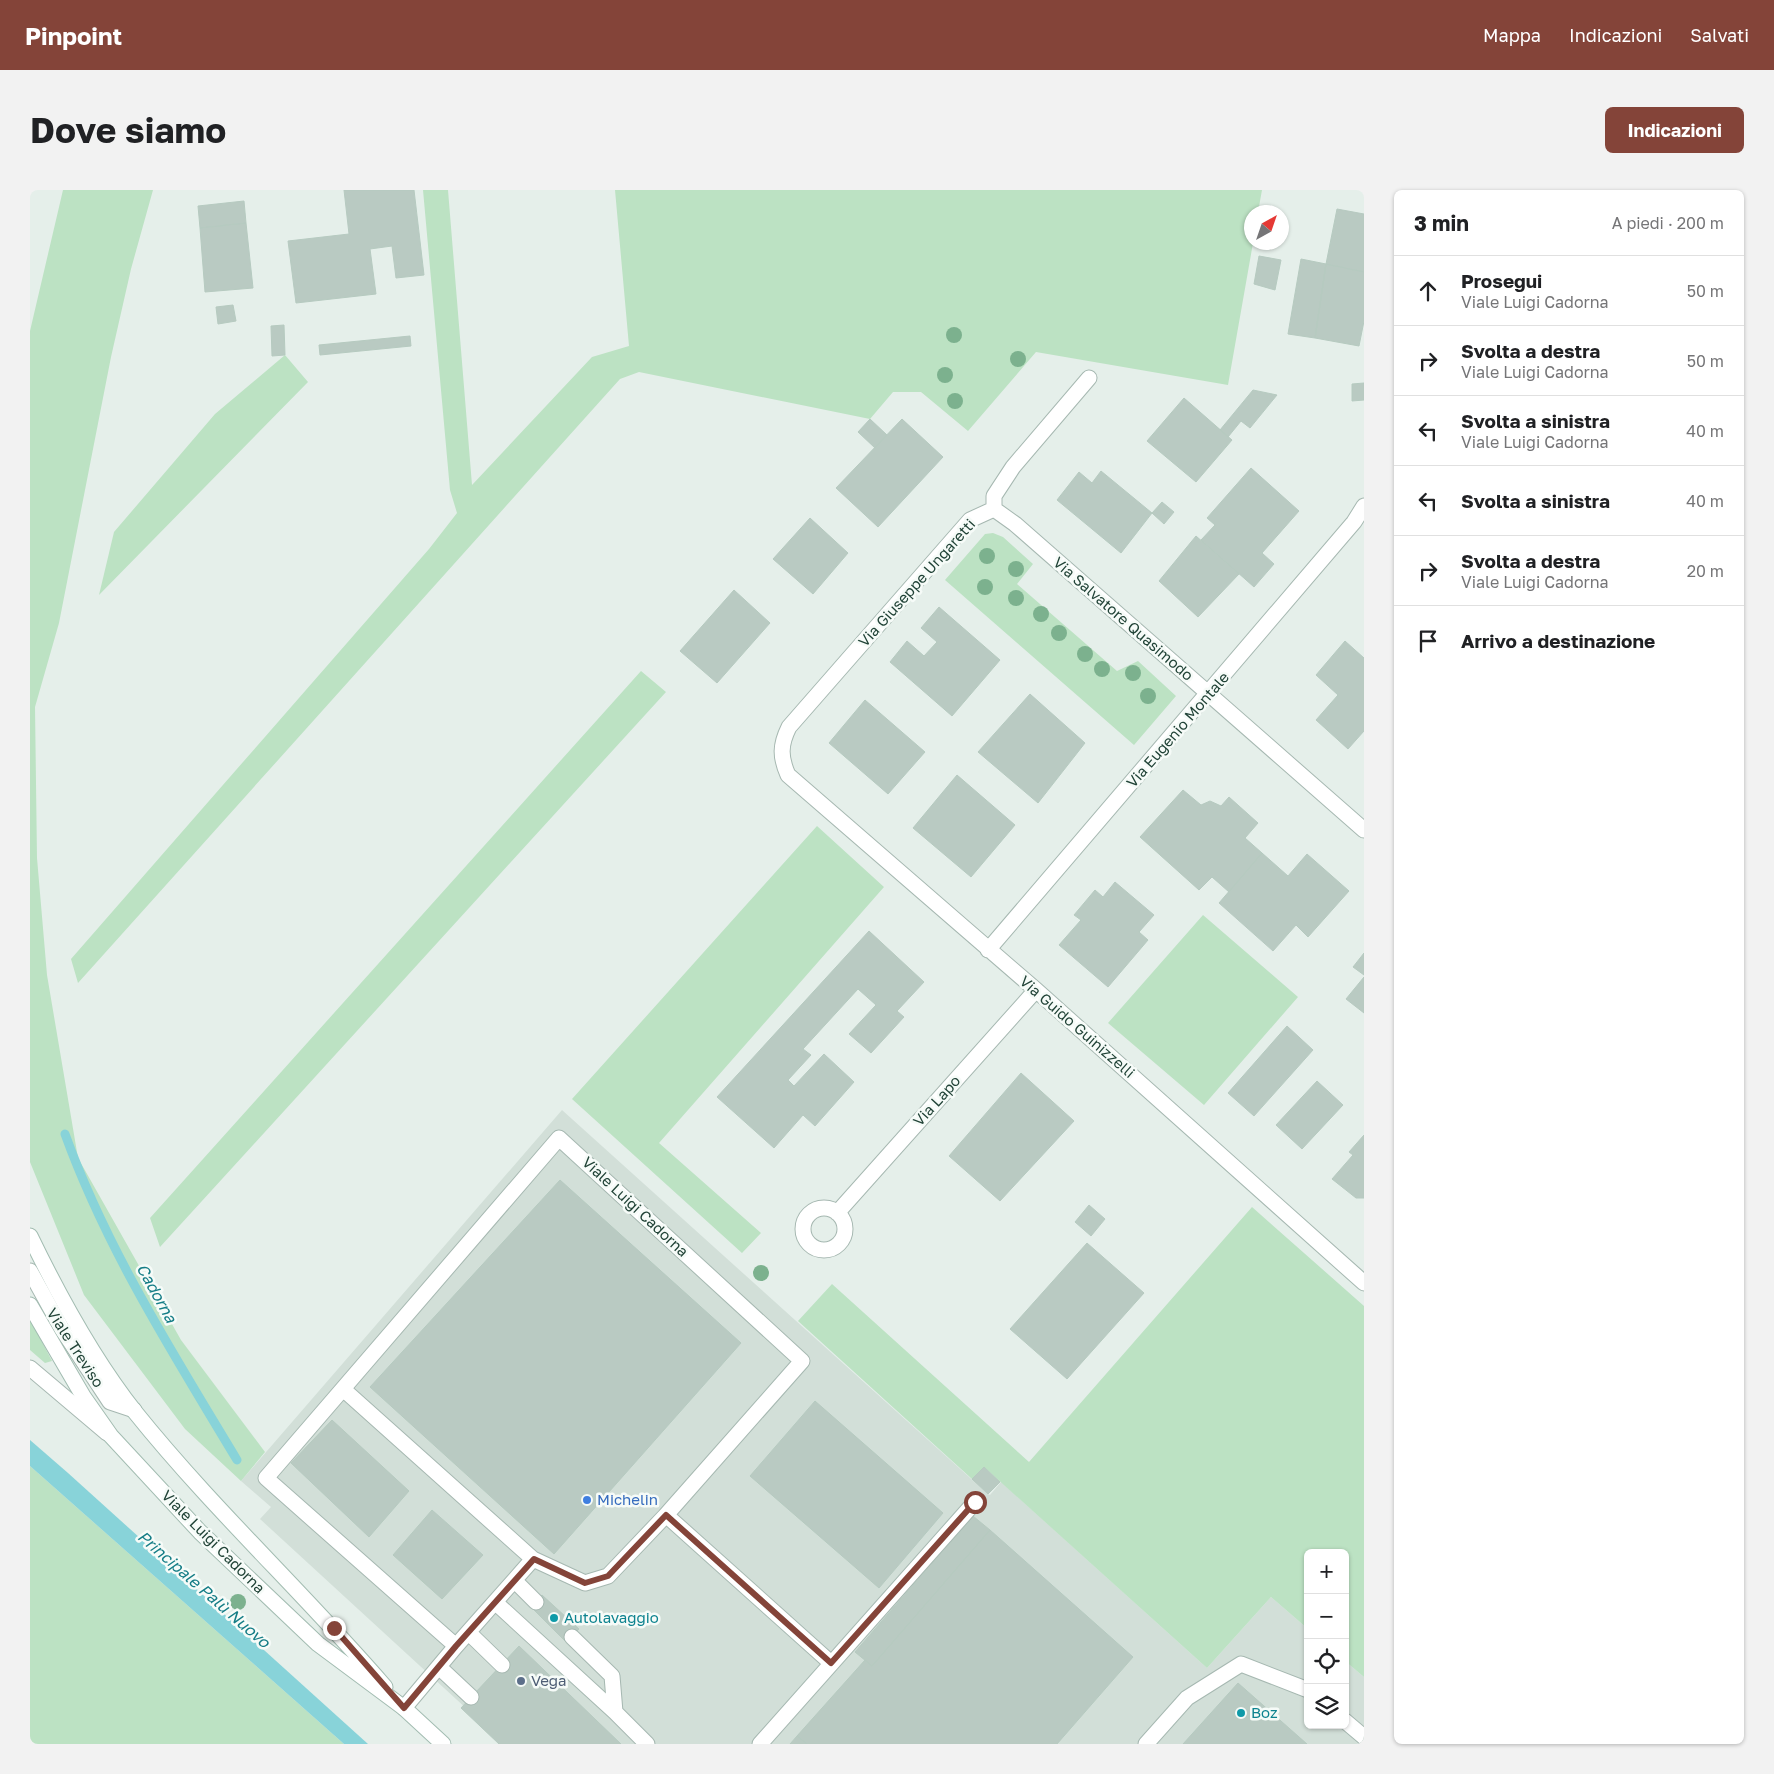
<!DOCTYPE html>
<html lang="it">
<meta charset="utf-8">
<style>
:root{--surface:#fff;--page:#f2f2f2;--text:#202124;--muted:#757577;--line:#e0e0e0;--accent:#844439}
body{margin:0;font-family:"Golos Text",sans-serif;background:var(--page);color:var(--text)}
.controls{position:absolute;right:15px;bottom:15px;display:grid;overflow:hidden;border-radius:8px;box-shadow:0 1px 4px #0004}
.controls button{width:45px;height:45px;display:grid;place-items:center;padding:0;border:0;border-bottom:1px solid var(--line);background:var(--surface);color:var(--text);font:25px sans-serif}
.compass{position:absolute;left:1214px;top:15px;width:45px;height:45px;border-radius:50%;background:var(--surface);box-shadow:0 1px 4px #0004;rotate:40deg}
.stop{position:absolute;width:15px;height:15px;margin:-11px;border:4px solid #844439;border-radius:50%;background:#fff}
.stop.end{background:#844439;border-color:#fff;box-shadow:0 1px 5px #0008}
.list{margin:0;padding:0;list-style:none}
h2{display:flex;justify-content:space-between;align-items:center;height:65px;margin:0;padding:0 20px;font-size:21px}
h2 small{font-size:16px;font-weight:400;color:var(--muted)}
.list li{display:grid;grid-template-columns:32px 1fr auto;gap:15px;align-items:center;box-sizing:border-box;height:70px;padding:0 20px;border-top:1px solid var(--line)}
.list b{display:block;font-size:19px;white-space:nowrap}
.list p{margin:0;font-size:16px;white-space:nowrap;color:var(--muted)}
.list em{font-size:16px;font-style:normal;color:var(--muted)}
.icon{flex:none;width:28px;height:28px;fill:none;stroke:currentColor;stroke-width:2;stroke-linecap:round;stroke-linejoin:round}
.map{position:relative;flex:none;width:1334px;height:1554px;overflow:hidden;border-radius:8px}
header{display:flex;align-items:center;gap:30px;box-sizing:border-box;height:70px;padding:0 25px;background:var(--accent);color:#fff}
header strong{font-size:24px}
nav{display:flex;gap:28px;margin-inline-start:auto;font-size:18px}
.intro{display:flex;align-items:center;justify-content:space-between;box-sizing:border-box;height:120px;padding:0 30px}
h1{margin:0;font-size:35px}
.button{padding:12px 22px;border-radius:8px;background:var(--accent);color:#fff;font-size:18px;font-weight:700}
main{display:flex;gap:30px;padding:0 30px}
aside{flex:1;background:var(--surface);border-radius:8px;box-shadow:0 1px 4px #0004}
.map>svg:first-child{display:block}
.built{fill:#d2dfd8}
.green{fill:#bce2c3}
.water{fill:#88d3d9}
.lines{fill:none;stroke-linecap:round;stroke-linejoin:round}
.stream{stroke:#88d3d9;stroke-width:9}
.building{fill:#b9cac2;stroke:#b6cac0}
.lane-casing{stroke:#a6b8b1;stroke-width:17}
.street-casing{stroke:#a6b8b1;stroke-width:17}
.secondary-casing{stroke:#a2bcb1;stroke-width:17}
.lane{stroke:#fff;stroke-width:15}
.street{stroke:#fff;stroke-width:15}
.secondary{stroke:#fff;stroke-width:15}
.tree{fill:#7cb18e}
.route{stroke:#844439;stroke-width:6}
.shop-dot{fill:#3f7fe0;stroke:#f6fbf8;stroke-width:2}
.culture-dot{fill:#0f9aa8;stroke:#f6fbf8;stroke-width:2}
.service-dot{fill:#5c6f8a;stroke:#f6fbf8;stroke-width:2}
.labels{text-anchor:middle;stroke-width:5;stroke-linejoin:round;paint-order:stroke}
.street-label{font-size:15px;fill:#214337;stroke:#f6fbf8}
.shop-label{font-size:15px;fill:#366cbe;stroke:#f6fbf8;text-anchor:start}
.culture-label{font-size:15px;fill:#0d838f;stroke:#f6fbf8;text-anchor:start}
.service-label{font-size:15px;fill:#4e5e75;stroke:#f6fbf8;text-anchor:start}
.water-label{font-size:16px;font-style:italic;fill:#157d86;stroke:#f6fbf8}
</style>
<header>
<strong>Pinpoint</strong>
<nav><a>Mappa</a><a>Indicazioni</a><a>Salvati</a></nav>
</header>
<div class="intro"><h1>Dove siamo</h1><a class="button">Indicazioni</a></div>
<main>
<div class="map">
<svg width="1334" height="1554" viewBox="0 0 1334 1554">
<rect width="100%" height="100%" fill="#e5efea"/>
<path class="built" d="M532 920 958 1304 960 1305 971 1292 1177 1478 1241 1407 1278 1439V1535H1315V1471L1334 1487V1554H475L230 1329 241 1317 211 1291Z"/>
<path class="green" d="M33 0H123L101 79 81 167 29 433 5 517 7 668 17 785 48 968 151 1150 235 1262 211 1291 155 1239 54 1105 0 972V141Z
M393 0H418L442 295 562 167 599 156 585 0H1232L1228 22H1222L1223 53 1198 195 1006 162 938 241 891 202H863L840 229 609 182 590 189 48 793 41 769 399 359 427 323 420 300Z
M255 165 278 192 69 405 84 342 185 224Z
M963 343 973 347 1003 374 987 394 1087 481 1108 471 1146 506 1104 555 915 390 955 344Z
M611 481 636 502 130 1057 120 1028Z
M787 636 854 697 629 953 731 1043 712 1063 542 909Z
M1173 725 1268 807 1174 915 1078 833Z
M1222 1017 1334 1116V1487L1315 1471V1363H1278V1439L1241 1407 1177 1478 954 1277 942 1289 768 1131 802 1094 999 1272Z
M0 1129 22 1171 15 1173 0 1160Z
M0 1276 314 1554H0Z"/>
<path class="water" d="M0 1250 38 1283 338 1554H314L0 1276Z"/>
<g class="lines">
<path class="stream" d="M35 944C77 1060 144 1165 207 1270"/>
</g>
<path class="building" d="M314 0H384L394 85 366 88 362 56 340 59 346 104 266 113 258 51 319 44Z
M214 11 216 33 170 38 168 16Z
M1307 19 1334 24V82L1296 74Z
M216 33 223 98 175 102 170 38Z
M1229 66 1251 70 1245 100 1224 94Z
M1271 69 1296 74 1285 148 1258 144Z
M1296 74 1334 82V131L1329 156 1285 148Z
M203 115 206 131 188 134 186 117Z
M254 135 255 165 242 166 241 136Z
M380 146 381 156 290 165 289 155Z
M1334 193V210L1322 211V194Z
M1223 200 1247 205 1220 238 1211 231 1198 247 1190 240Z
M1154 208 1202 250 1166 292 1117 251Z
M840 229 857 245 845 258 828 242Z
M872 229 913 267 848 337 806 298Z
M1221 278 1269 321 1232 363 1244 374 1224 397 1171 350 1185 335 1177 328Z
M1071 281 1122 323 1091 363 1027 310 1049 282 1062 293Z
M1132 312 1144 322 1134 334 1122 323Z
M780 328 818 363 783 404 743 369Z
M1166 346 1209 384 1168 427 1129 391Z
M704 400 740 433 687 493 650 461Z
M909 417 970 470 922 526 860 472 877 451 894 466 907 452 891 438Z
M1315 451 1334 468V541L1318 559 1286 530 1308 505 1286 485Z
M1000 504 1055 553 1008 613 948 562Z
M835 510 895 562 858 604 799 553Z
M927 585 985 635 941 687 883 638Z
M1153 600 1171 615 1180 611 1191 616 1199 607 1228 633 1215 648 1232 663 1199 702 1182 687 1169 700 1110 647Z
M1232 663 1258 686 1277 664 1319 701 1278 747 1266 735 1243 761 1189 713Z
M1085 692 1124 725 1109 742 1118 750 1078 797 1029 755 1051 730 1044 725 1065 700 1073 707Z
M839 741 894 792 867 821 874 827 841 863 819 844 846 815 828 799 773 859 781 865 758 890 764 896 794 864 824 892 785 936 773 925 744 958 687 907Z
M1334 763V785L1323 777Z
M1334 787V823L1316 809Z
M1257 836 1283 860 1224 926 1198 903Z
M991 883 1044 931 970 1011 919 966Z
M1287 891 1313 915 1272 959 1246 935Z
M1334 945V1008H1326L1302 989 1323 965 1319 962Z
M530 990 711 1153 524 1364 340 1197Z
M1059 1015 1075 1029 1061 1046 1045 1032Z
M1057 1053 1114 1103 1037 1189 980 1139Z
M785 1211 913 1323 849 1398 720 1286Z
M302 1230 379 1301 339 1347 261 1273Z
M954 1277 970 1292 958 1304 942 1289Z
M402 1320 453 1365 412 1409 363 1365Z
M943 1326 960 1340 842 1476 825 1462Z
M960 1340 1103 1467 1027 1554H777L767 1546 835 1470 842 1476Z
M512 1405 549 1439 536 1452 501 1417Z
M489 1456 591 1554H469L431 1518Z
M1208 1493 1277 1554H1153Z
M767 1546 777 1554H760Z"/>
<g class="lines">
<defs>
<path id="lane" d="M313 1199 503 1369 555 1393 578 1386 636 1325
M485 1391 506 1412
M466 1413 585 1522
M439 1443 472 1475
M542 1447 582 1486 585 1522 617 1554
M426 1456 236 1288 529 948 772 1171 636 1325 801 1473
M409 1477 441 1507
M374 1518 426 1456 503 1369
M1315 1531 1334 1547
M730 1554 945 1312
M1116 1554 1157 1508 1211 1474 1278 1500"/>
<path id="street" d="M1059 188 983 277 964 306V319L940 330 759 537C750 555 750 567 758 585L1006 800 1334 1093
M964 319 985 334 1334 640
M958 760 1324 332 1334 316
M773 1039a21 21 0 1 1 42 0a21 21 0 1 1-42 0Z
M807 1023 1006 800
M0 1081 32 1139 80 1212 104 1220
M0 1178 77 1243"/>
<path id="secondary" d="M0 1046C29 1106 63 1169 105 1222 182 1318 274 1403 355 1497
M0 1115 53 1206 81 1246 170 1342 288 1454 374 1518 413 1554"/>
</defs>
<use href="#lane" class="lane-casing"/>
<use href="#street" class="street-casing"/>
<use href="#secondary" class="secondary-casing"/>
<use href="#lane" class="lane"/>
<use href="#street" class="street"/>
<use href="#secondary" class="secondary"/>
</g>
<g class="tree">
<circle cx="924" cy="145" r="8"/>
<circle cx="988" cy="169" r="8"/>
<circle cx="915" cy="185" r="8"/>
<circle cx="925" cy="211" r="8"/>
<circle cx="957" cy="366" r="8"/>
<circle cx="986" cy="379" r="8"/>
<circle cx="955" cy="397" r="8"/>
<circle cx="986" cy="408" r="8"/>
<circle cx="1011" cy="424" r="8"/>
<circle cx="1029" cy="443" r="8"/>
<circle cx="1055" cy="464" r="8"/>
<circle cx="1072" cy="479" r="8"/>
<circle cx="1103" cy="483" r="8"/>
<circle cx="1118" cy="506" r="8"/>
<circle cx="731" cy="1083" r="8"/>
<circle cx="208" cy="1412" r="8"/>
</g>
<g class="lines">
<path class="route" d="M304 1438 374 1518 426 1456 504 1369 555 1393 578 1386 636 1325 801 1473 945 1312"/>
</g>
<circle class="shop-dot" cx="557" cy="1310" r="5"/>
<g class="culture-dot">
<circle cx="524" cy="1428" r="5"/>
<circle cx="1211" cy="1523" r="5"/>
</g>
<circle class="service-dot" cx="491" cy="1491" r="5"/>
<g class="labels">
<g class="street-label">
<text transform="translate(887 393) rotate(-48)" y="5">Via Giuseppe Ungaretti</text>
<text transform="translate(1093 429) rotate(41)" y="5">Via Salvatore Quasimodo</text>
<text transform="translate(1148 540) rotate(-49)" y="5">Via Eugenio Montale</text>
<text transform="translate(1047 837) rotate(41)" y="5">Via Guido Guinizzelli</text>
<text transform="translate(907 911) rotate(-48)" y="5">Via Lapo</text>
<text transform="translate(605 1017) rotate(43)" y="5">Viale Luigi Cadorna</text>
<text transform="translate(45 1158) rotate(57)" y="5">Viale Treviso</text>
<text transform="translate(183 1352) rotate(45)" y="5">Viale Luigi Cadorna</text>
</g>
<g class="shop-label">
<text x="567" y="1315">Michelin</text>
</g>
<g class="culture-label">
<text x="534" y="1433">Autolavaggio</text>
<text x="1221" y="1528">Boz</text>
</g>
<g class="service-label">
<text x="501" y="1496">Vega</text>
</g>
<g class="water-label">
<text transform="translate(127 1103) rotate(61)" y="6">Cadorna</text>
<text transform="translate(174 1399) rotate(41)" y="6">Principale Palù Nuovo</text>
</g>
</g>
</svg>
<div class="controls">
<button>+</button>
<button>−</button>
<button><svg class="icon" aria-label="locate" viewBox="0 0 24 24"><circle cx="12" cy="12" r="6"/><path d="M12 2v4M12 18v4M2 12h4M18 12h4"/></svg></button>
<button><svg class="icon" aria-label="layers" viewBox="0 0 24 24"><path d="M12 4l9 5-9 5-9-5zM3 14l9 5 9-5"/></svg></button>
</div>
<svg class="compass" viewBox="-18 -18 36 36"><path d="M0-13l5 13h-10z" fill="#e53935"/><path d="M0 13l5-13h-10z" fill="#757577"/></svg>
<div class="stop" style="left:945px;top:1312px"></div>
<div class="stop end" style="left:304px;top:1438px"></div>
</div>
<aside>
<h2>3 min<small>A piedi · 200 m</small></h2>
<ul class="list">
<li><svg class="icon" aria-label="ahead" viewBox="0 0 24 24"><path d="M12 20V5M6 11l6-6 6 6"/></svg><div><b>Prosegui</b><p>Viale Luigi Cadorna</p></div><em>50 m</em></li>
<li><svg class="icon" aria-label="right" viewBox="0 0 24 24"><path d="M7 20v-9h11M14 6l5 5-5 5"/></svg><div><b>Svolta a destra</b><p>Viale Luigi Cadorna</p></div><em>50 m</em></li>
<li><svg class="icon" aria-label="left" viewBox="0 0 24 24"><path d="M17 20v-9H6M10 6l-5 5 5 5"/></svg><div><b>Svolta a sinistra</b><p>Viale Luigi Cadorna</p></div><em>40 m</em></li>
<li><svg class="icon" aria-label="left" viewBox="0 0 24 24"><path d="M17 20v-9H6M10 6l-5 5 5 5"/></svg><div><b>Svolta a sinistra</b></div><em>40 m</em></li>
<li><svg class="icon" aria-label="right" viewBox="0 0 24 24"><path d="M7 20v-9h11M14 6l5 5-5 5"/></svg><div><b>Svolta a destra</b><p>Viale Luigi Cadorna</p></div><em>20 m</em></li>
<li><svg class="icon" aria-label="arrive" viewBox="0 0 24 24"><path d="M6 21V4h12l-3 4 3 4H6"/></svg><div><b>Arrivo a destinazione</b></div></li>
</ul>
</aside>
</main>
